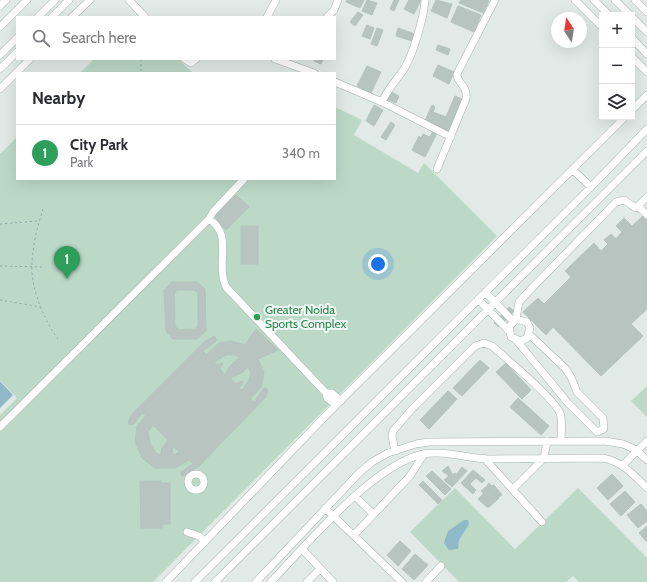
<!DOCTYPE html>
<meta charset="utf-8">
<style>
:root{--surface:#fff;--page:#f7f7f7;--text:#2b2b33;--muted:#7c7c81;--line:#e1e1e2;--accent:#7c3aed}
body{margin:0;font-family:Cabin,sans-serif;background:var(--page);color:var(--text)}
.controls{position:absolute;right:12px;top:12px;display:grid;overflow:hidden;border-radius:0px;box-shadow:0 4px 16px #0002}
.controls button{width:36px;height:36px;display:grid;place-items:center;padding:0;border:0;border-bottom:1px solid var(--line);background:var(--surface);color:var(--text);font:20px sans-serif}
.compass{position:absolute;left:551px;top:12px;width:36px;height:36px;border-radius:50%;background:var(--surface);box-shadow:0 4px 16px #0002;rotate:348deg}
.you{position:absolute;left:378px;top:264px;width:14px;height:14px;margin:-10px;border:3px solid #fff;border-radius:50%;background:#1a73e8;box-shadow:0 0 0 6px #1a73e833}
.badge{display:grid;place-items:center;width:26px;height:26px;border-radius:50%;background:var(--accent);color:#fff;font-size:13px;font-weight:700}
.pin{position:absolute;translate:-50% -33px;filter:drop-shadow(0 1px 2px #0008)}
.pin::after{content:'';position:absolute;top:21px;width:14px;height:12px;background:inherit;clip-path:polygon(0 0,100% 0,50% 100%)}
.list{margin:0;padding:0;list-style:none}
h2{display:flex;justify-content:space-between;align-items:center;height:52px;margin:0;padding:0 16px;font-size:17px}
h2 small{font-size:13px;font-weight:400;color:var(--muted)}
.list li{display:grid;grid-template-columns:26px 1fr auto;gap:12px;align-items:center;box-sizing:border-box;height:56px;padding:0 16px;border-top:1px solid var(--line)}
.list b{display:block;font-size:15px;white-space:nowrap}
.list p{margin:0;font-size:13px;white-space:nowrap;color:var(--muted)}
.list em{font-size:13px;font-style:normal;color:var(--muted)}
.icon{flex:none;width:22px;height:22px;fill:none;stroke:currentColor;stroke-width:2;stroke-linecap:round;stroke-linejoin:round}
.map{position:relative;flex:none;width:647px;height:582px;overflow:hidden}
.search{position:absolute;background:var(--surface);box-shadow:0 4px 16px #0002;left:16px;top:16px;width:320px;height:44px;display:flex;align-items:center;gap:10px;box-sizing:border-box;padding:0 14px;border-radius:0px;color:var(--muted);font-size:15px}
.panel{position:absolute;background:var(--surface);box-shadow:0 4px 16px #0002;left:16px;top:72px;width:320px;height:108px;border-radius:0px}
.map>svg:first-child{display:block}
.green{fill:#bcd9c8}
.water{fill:#8fb8c9}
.building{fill:#b7c4c0;stroke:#b4c3bf;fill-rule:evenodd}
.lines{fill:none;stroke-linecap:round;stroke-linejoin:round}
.minor-casing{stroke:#a4b1ae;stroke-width:8}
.path{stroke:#85aaa3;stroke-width:1;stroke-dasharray:2 3;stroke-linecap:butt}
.minor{stroke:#fff;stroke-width:7}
.leisure-dot{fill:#2e9e5b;stroke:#f1f7f5;stroke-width:1.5}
.labels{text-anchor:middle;stroke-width:4;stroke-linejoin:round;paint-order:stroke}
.leisure-label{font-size:12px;fill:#27864d;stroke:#f1f7f5;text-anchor:start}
</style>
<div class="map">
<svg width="647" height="582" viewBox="0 0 647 582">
<rect width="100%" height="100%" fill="#e1eae7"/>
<path class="green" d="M94 59H178L193 73H80Z
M335 107 362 120 354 135 418 173 424 163 497 236 153 582H0V415L17 398 0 380V154L17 137V179H335Z
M647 386V417L631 401Z
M455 488 515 549 578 488 647 558V582H579L573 576 566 582H459L410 532Z"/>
<path class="water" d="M0 381 13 395 0 408Z
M464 520H468L469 524 459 540 458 549 449 550 444 543 448 531Z"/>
<path class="building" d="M347 0H364L360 8 346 2Z
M367 0 377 3 372 15 362 11Z
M394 0H399L394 11 390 9Z
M409 0H421L414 14 404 9Z
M436 0 452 4 447 18 431 11Z
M461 0H487L489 1 483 13 459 3Z
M458 6 481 15 474 32 451 22Z
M358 12 363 15 355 26 350 22Z
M367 25 374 28 370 39 362 36Z
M377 28 383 30 377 46 371 44Z
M398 28 415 34 412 41 396 36Z
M438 45 450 49 448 55 436 50Z
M314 59H323L321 64 314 61Z
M438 65 454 72 449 84 433 76Z
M367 66 381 72 371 93 357 86Z
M389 91 399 96 396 103 386 99Z
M455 96 462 99 447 133 424 123 432 105 435 107 433 112 446 117Z
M374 105 383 110 374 126 366 121Z
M391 122 395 125 386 140 381 137Z
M433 131 437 133 425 157 412 150 419 136 421 138 423 134 430 137Z
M236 195 249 207 226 230 214 217Z
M645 214 647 216V309L631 324 643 336 601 376 553 327 546 335 523 312 538 298 544 304 571 277 565 271 594 243 601 251 608 244 604 240 611 234 616 239 622 232 616 226 624 218 632 226Z
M241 226H258V264H241Z
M172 282H197L205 289 206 331 197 339H173L166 331 164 290ZM177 290H194L198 293V326L195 329 178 330 175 326 174 294Z
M509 307 514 311 499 327 494 323Z
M256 329 278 350 258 359 264 372 261 387 250 399 254 402 263 389 266 388 268 391 265 398 199 466 183 476 181 475V472L193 464 189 460 175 468H155L142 458 135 442 137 427 146 415 142 413 134 424 130 425 128 423 132 414 204 342 214 336 216 338V341L203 351 206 355 219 343 231 341 245 345ZM226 355H234L240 357 230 366 225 375 220 369 223 363 217 365 214 362ZM248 366 251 374 249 380 242 390 239 388 242 385V381L236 384 230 378 243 372ZM153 425 168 440 162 448 161 455 156 453 150 444 148 432ZM172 446 180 452 173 455Z
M480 360 489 368 462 396 453 388Z
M506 363 531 390 522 399 496 372Z
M448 391 457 399 429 429 420 420Z
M518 398 549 426 541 435 510 407Z
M448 466 453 475 455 473 456 475 462 467 467 471 452 487 444 480 449 476 442 471Z
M473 470 485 480 482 483 476 478 470 484 476 490 473 494 461 483Z
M432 471 451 489 445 495 426 476Z
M612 474 623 486 608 500 597 488Z
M140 481H161V483H170V524H162V528H141Z
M423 481 442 500 438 504 419 485Z
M489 483 492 486 494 485 502 495 499 497 487 485Z
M487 486 499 498 488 508 478 499 484 493 481 491Z
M625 491 635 502 621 516 610 504Z
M641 504 647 511V521L638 528 627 515Z
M647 526V542L639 533Z
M400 541 411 551 398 566 387 555Z
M415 554 428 565 414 580 402 569Z"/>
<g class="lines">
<defs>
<path id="minor" d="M129 0 145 17
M575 0 602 27
M594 0 609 15
M615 0 630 15
M635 0 647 12
M0 6 6 0
M38 17 55 0
M52 17 69 0
M72 17 90 0
M267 17 276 0
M327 17 334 10 338 0
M632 17 647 32
M0 27 27 0
M632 38 647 54
M0 55 17 38
M632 57 647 72
M185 59 191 63 196 59
M275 59 314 73
M0 69 17 52
M335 82 382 102 451 137
M0 89 30 59
M382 102C388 88 396 81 404 69 413 55 424 17 425 0
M632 110 647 95
M437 169 466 99C468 85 457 84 457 74L495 0
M573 170 591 187
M638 206 647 215
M209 219C234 235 215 264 226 287L326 393 327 398 336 405
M485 292 513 321
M478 299 509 331
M516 319 527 322 530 328 527 338 521 341 511 337 509 327 516 319 519 302 532 288 616 202 624 200 636 208 647 197
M517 341 568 403 597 432 604 429 603 418 577 392 571 377 565 368 530 335
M326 393H332L341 401
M0 427 209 219 213 212 244 179
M395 451 392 436 393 431 411 410 475 346 484 343 492 346C507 359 554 398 560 413 563 421 561 433 561 441
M485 459 542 522
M622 466 647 441
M188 482a8 8 0 1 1 16 0a8 8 0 1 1-16 0Z
M513 489 544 458 547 441
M356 497 373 514
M325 508 402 582
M187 532 199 536 205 542
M354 535 410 476 424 454
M302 549 333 582
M166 582 336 405 625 117
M195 582 591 187 647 129
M215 582 647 151
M256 582 360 472 372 462 388 453 416 444 429 442 605 441 623 444 636 450 647 460
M271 582C307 544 373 465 423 454 444 450 466 458 487 459 526 459 564 458 603 458 621 461 634 475 647 488
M307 582 320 569
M426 582 441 566"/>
</defs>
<use href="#minor" class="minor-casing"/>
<path class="path" d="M141 59V73
M43 209C37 227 32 249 32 267 31 289 45 322 58 339
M0 224 39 221
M0 266 43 267
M0 300 41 307"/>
<use href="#minor" class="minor"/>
</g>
<circle class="leisure-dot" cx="257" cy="317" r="4"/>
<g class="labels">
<g class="leisure-label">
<text x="265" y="314">Greater Noida<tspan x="265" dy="14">Sports Complex</tspan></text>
</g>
</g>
</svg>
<div class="controls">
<button>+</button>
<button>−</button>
<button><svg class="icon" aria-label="layers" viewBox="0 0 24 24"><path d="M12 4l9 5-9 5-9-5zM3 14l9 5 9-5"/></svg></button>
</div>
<svg class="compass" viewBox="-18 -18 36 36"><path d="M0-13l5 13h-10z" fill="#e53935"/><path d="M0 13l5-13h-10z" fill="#7c7c81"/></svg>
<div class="you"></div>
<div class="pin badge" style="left:67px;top:279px;background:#2e9e5b">1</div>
<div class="search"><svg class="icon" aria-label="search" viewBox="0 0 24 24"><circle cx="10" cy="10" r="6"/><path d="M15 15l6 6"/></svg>Search here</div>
<section class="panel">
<h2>Nearby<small></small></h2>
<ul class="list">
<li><span class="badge" style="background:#2e9e5b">1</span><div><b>City Park</b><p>Park</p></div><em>340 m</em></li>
</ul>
</section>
</div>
